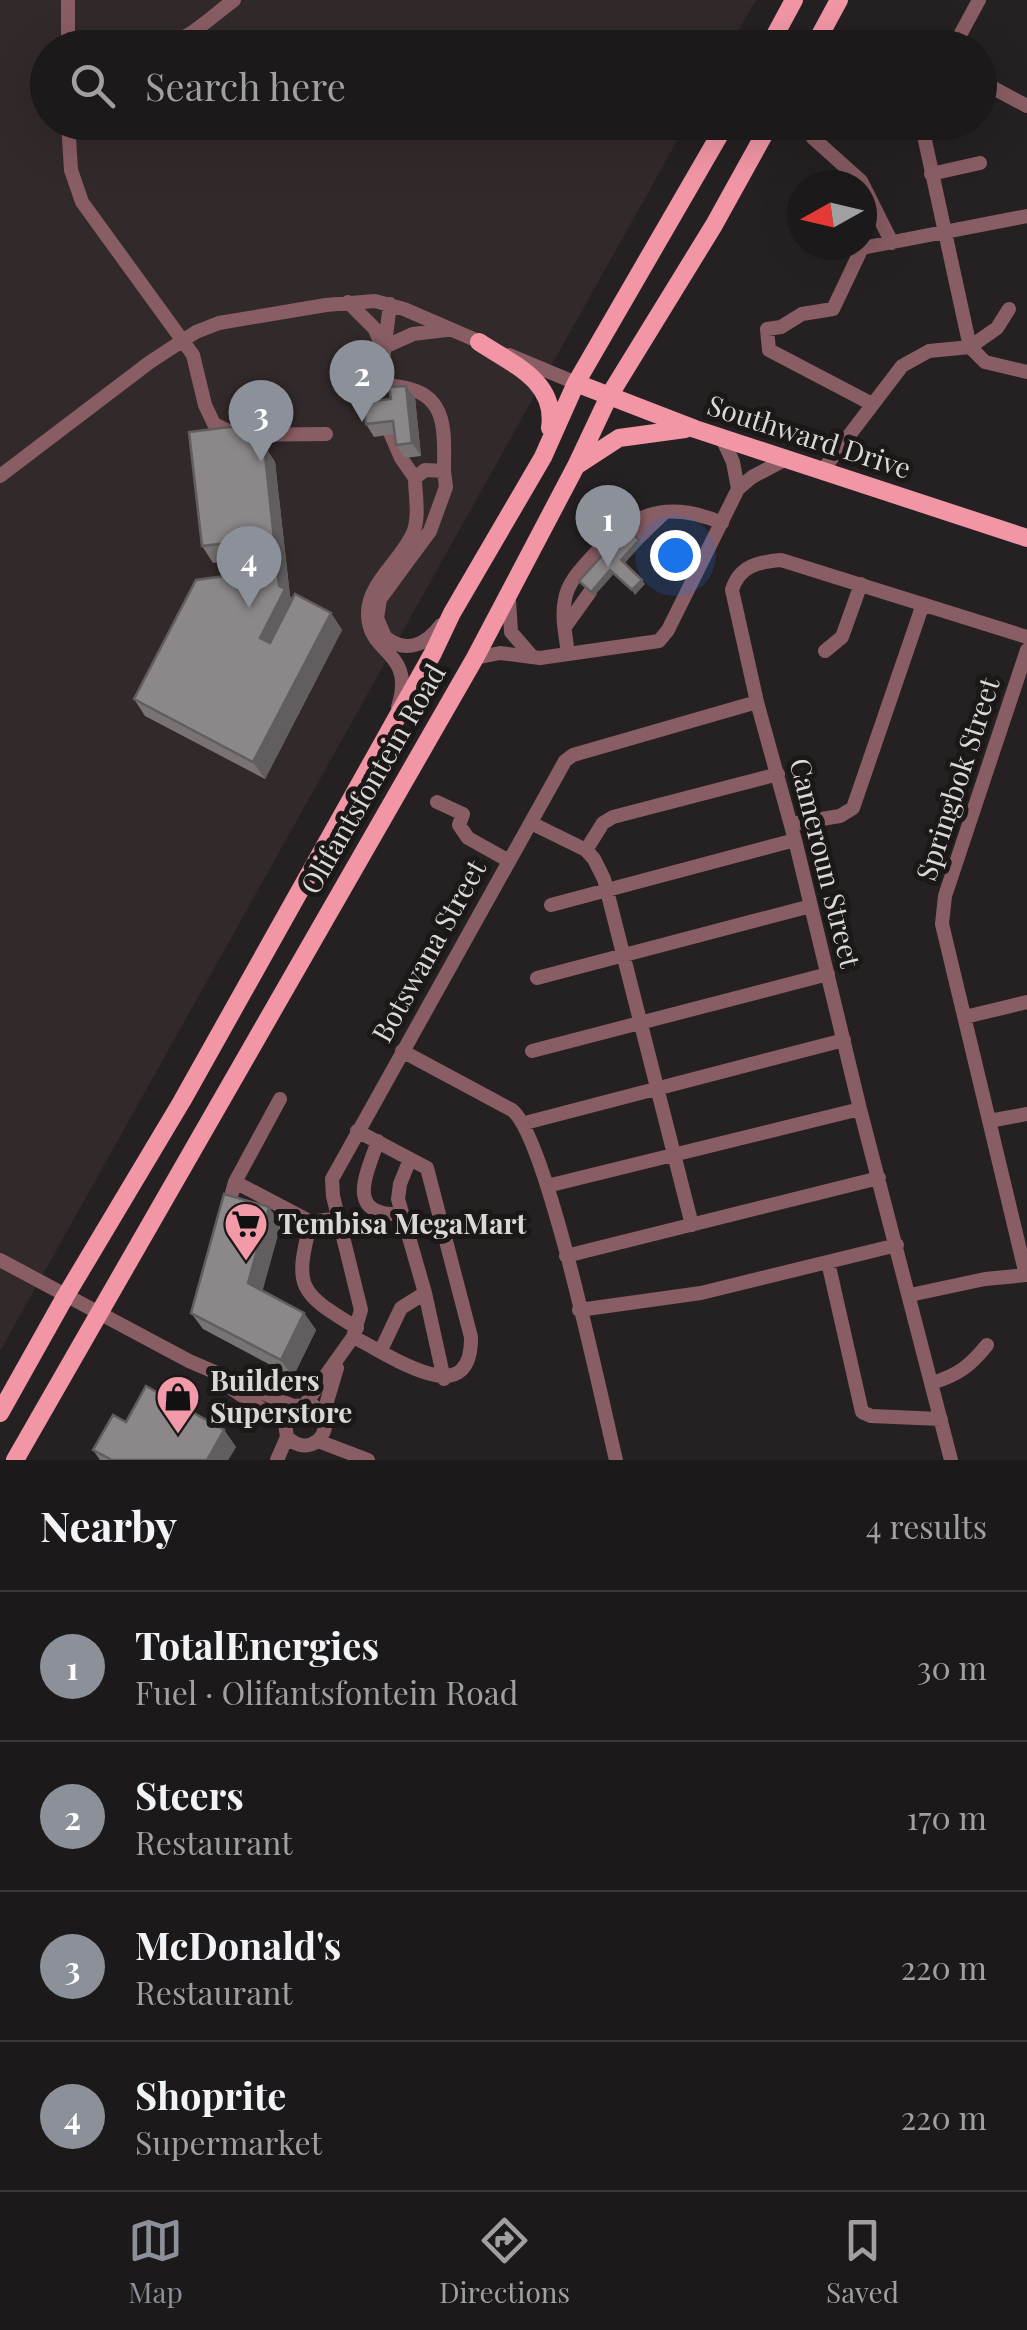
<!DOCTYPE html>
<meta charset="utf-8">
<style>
:root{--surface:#1c191a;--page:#292627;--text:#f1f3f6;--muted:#a0a0a2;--line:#3a3839;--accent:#8c9099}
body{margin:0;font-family:"Playfair Display",serif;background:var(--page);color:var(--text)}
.compass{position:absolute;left:787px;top:170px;width:90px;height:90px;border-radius:50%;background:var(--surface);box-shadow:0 10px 40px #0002;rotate:262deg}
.you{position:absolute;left:675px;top:555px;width:35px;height:35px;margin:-25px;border:8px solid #fff;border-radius:50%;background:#1a73e8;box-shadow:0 0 0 15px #1a73e833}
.badge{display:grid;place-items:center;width:65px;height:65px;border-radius:50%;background:var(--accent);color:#fff;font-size:32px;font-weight:700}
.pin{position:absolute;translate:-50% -82px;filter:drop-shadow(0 2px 5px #0008)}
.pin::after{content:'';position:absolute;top:52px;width:35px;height:30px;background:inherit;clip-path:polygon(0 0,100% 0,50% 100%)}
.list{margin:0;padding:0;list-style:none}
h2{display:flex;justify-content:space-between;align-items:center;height:130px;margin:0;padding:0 40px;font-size:42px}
h2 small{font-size:32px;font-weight:400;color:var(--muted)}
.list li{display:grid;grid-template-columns:65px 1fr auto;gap:30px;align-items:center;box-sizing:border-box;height:150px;padding:0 40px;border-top:2px solid var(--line)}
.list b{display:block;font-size:38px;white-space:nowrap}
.list p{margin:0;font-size:32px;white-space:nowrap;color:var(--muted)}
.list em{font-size:32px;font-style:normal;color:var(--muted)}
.icon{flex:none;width:55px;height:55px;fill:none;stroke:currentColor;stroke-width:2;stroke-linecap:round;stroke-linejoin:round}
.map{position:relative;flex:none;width:1027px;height:1460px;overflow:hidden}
.search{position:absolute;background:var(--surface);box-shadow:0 10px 40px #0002;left:30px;right:30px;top:30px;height:110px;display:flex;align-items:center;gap:25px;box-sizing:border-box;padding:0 35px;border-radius:55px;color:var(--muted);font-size:38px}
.sheet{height:730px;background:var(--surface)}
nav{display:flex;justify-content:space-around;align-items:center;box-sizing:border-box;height:140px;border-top:2px solid var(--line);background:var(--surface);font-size:28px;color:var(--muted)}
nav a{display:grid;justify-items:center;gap:5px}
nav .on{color:var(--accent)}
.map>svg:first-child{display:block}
.built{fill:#32292a}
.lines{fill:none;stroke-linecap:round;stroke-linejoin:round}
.minor{stroke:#895d64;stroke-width:14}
.major{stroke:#f296a6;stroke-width:18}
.wall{fill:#787475}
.shaded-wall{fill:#625e5f}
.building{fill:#8c8788;stroke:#625e5f;stroke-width:2.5}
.labels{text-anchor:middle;stroke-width:10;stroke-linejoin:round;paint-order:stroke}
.street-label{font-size:28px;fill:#dbd8d8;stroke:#1c1818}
.poi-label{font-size:28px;font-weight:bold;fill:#dbd8d8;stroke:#1c1818;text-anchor:start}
</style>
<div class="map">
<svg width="1027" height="1460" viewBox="0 0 1027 1460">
<rect width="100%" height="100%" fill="#252122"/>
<path class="built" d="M0 0H756L729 47 48 48V122L687 123 0 1351Z"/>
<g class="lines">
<path class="minor" d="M68 0V48
M873 38 890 48
M68 42C105 43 155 53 188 35 204 25 219 11 234 0
M953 48 979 0
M980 81 1027 106
M68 122 71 170 82 202 193 355 205 405 214 424 237 435 326 434
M921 122 970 347 985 362 1027 372
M813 138 861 181 892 243
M931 174 980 163
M348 302 375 329 382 348 413 334 446 330
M390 304 381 377C390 388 397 385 410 389 449 399 444 438 444 471
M509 355 576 383
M872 404 769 350 767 329 781 327 802 314 833 309 862 248 1027 216
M391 435 401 458 415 478
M722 438 733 462 738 489
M822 471 902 366 929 351 970 347 997 328 1009 309
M0 476 150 362 196 332 219 323 326 305 375 301 404 309 485 344
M637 539 665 512
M509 600 511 632 531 655
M565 627 590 592
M825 651 842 637 861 584
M568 654C566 636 561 617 565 599 568 583 579 571 590 559 629 515 664 498 722 523
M475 658 500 653 540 658 659 641 668 630 738 489 752 477 786 459
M398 707C416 650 369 656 368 615 367 583 401 561 413 533 420 516 415 495 415 478L425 470 444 471 446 487 430 531 380 599 377 618 385 637C406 654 426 645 441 625
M437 802 463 814 459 825 468 838 509 861
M531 823 586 850 603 823 613 817 778 774
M791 824 840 816 853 808 923 604
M586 850 594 859 604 879 692 1225
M551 905 795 840
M537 978 811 906
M965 1017 1027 1002
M402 1051 512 1110C547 1137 602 1402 616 1460
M532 1051 828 974
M989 1121 1027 1114
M525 1123 844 1040
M378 1141C365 1177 345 1217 403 1214
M410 1159 400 1184 398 1199 425 1293 444 1379
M235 1182 311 1222 339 1218
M547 1186 860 1109
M227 1211 235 1182 280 1099
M311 1222C293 1289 300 1293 357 1328
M566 1256 879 1178
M0 1260 189 1361 293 1406 313 1405 326 1422C324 1445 303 1453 287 1437L284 1417 293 1406
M828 1262 862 1412 871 1416 941 1419
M1026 1275 942 924 945 896 1027 650
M910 1295 985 1279 1027 1275
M579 1310 701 1293 897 1245
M353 1337C388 1353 472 1416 471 1337L427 1168 357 1131
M381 1350 401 1308 425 1293
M223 1383 283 1423
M932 1383C958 1375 970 1366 987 1345
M306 1403 353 1337 361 1310 333 1196 332 1179 565 761 573 755 757 702
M323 1415 337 1368
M318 1441 368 1460
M277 1460 287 1437
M951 1460 860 1109 795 840 757 702 732 590C739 566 758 562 781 560L1027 637"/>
<path class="major" d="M768 48 794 0
M813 48 839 0
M479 342C512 364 557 381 550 428
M576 383 695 429 1027 538
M579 464 619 438 685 429
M0 1413 65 1297 182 1101 433 653 452 613 543 457 576 383 727 122
M15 1460 475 658 576 466 609 396 714 225 771 122"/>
</g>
<path class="wall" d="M415 398 421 456 405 458 396 445 395 434 374 437 366 424Z
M264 445 275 462 290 596 293 599 331 613 342 630 265 779 145 716 134 699 232 575 230 561 213 563 202 546Z
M281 1224 262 1291 304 1313 316 1330 293 1377 203 1329 191 1313Z
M126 1422 224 1430 236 1447 228 1460H100L93 1450Z"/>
<path class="shaded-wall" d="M406 386 415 398 421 456 412 443Z
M264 445 275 462 290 596 297 606 272 654 260 638 279 586Z
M639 540 642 544 624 564 621 560Z
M610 570 613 575 594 596 591 592Z
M642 580 645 584 635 595 632 590Z
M331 613 342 630 265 779 253 762Z
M269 1207 281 1224 260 1300 248 1283Z
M304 1313 316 1330 293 1377 281 1360Z
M224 1430 236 1447 228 1460H207Z"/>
<path class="building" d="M406 386 412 443 396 445 393 421 366 424 363 402 391 399 389 387Z
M238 426 264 445 279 586 285 589 260 638 270 643 295 594 331 613 253 762 134 699 196 580 232 575 228 543 202 546 189 432Z
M627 528 639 540 621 560 642 580 632 590 610 570 591 592 579 581Z
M224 1194 269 1207 248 1283 304 1313 281 1360 191 1313Z
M146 1386 224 1430 207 1460H112L93 1450 113 1415 126 1422Z"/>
<defs>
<symbol id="supermarket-pin" viewBox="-11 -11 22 30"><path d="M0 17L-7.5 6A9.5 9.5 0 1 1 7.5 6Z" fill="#f39aa9" stroke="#1c1818"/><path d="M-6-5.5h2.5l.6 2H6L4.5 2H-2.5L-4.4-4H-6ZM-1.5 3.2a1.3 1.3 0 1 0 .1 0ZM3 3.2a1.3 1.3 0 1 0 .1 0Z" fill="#111"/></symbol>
<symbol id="shop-pin" viewBox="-11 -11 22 30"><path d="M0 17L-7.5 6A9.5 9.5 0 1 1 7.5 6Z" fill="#f39aa9" stroke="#1c1818"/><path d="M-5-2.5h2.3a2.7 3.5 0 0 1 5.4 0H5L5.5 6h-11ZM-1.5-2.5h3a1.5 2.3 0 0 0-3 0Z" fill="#111"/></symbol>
</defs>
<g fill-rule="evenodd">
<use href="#supermarket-pin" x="221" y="1199" width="50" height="68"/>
<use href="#shop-pin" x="153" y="1372" width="50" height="68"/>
</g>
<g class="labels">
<g class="street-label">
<text transform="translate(809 437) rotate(18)" y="10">Southward Drive</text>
<text transform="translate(373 779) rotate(-60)" y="10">Olifantsfontein Road</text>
<text transform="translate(958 779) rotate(-72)" y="10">Springbok Street</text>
<text transform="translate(825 863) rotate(76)" y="10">Cameroun Street</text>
<text transform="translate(429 951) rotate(-61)" y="10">Botswana Street</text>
</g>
<g class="poi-label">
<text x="278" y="1234">Tembisa MegaMart</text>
<text x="210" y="1391">Builders<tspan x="210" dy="32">Superstore</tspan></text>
</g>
</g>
</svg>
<svg class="compass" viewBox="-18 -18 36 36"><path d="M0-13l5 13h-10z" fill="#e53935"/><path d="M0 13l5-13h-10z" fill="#a0a0a2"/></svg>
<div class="you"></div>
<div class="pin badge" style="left:608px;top:567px">1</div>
<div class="pin badge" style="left:362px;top:422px">2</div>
<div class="pin badge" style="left:261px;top:462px">3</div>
<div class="pin badge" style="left:249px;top:608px">4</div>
<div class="search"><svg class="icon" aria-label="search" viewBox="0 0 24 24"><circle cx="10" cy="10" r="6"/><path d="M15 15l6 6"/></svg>Search here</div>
</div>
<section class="sheet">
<h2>Nearby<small>4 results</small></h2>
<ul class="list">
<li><span class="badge">1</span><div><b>TotalEnergies</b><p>Fuel · Olifantsfontein Road</p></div><em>30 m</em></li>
<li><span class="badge">2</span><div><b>Steers</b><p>Restaurant</p></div><em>170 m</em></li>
<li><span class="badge">3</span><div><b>McDonald's</b><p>Restaurant</p></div><em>220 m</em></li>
<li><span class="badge">4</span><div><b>Shoprite</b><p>Supermarket</p></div><em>220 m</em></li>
</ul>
</section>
<nav>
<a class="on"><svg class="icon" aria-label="map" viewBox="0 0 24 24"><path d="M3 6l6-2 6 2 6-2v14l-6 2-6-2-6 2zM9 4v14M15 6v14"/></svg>Map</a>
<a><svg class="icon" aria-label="directions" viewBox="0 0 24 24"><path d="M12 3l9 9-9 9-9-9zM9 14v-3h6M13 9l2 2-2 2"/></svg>Directions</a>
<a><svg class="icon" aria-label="saved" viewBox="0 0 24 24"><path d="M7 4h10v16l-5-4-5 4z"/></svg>Saved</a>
</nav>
